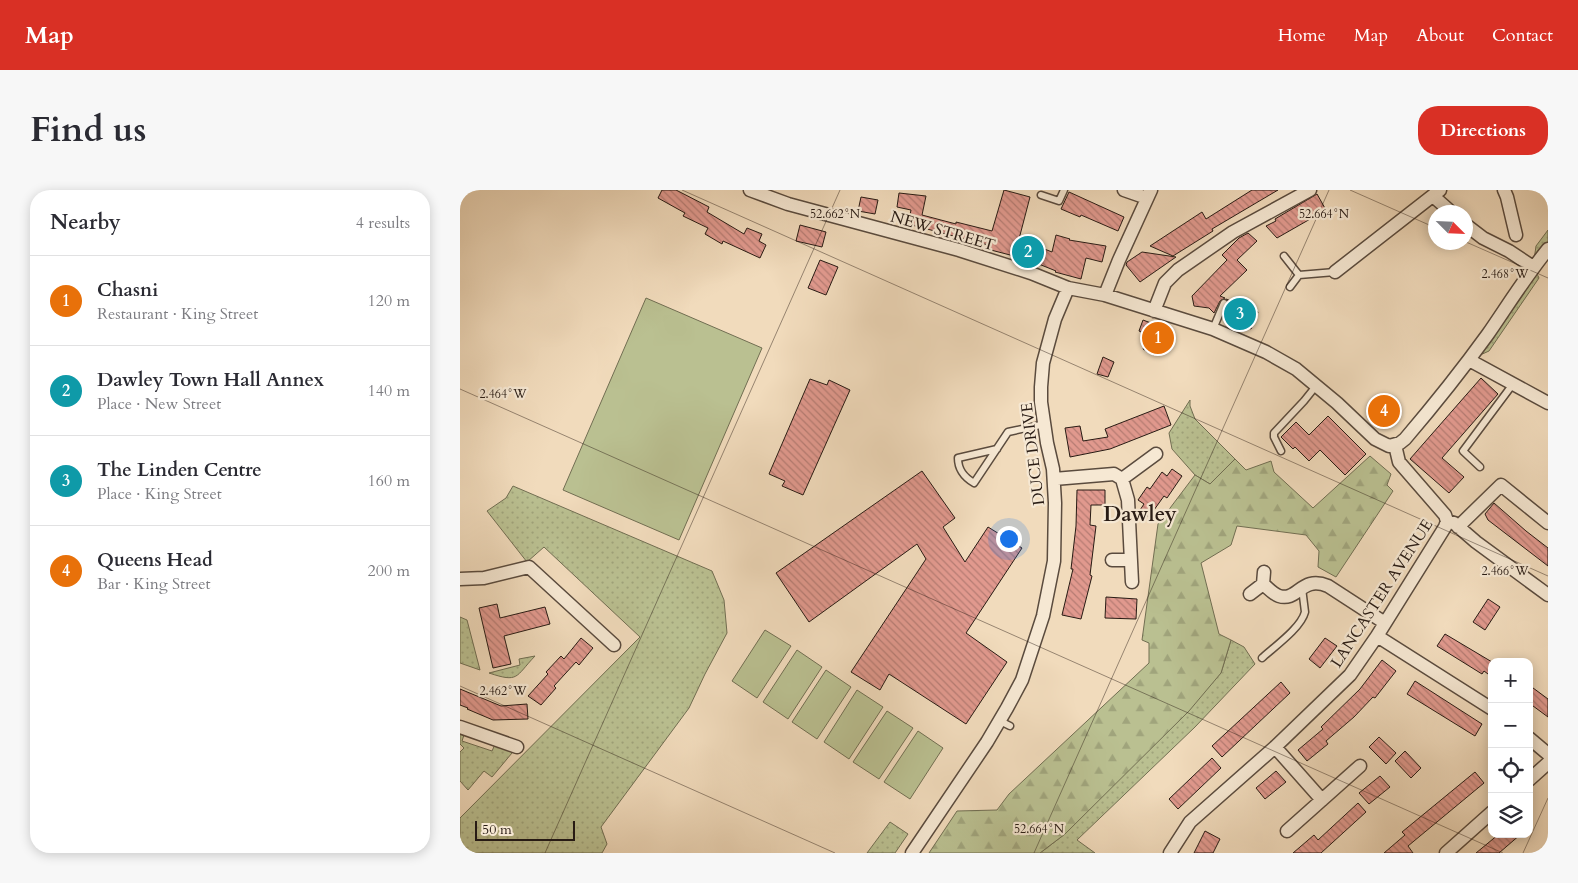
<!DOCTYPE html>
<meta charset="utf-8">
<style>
:root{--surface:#fff;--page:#f7f7f7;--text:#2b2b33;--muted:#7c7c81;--line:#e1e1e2;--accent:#d93025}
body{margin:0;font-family:Cardo,serif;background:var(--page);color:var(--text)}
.controls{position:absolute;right:15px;bottom:15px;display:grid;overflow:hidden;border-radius:10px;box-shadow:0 2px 12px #0003}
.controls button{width:45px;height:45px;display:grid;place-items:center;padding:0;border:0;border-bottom:1px solid var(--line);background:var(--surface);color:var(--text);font:25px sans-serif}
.compass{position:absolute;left:968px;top:15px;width:45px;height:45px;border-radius:50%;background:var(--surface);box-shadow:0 2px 12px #0003;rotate:114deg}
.scale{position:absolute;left:15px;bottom:12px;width:100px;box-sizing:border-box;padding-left:5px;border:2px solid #281b14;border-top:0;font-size:14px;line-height:18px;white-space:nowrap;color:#281b14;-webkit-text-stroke:4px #f6e8d3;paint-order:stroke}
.you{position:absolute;left:548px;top:348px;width:18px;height:18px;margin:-12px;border:4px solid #fff;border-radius:50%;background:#1a73e8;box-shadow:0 0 0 8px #1a73e833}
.badge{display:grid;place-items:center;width:32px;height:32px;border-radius:50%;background:var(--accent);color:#fff;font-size:16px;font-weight:700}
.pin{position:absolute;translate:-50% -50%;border:2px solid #fff;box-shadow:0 1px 5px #0006}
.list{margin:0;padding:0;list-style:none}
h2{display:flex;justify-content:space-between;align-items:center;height:65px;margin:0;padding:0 20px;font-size:21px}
h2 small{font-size:16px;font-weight:400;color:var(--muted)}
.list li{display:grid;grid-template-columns:32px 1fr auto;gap:15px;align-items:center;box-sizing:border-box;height:90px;padding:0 20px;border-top:1px solid var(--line)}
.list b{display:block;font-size:19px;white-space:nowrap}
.list p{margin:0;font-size:16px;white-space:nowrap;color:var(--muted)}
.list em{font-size:16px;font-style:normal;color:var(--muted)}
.icon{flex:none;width:28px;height:28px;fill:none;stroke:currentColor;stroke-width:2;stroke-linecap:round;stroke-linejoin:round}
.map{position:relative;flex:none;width:1088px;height:663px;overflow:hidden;border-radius:20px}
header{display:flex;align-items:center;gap:30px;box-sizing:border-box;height:70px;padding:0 25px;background:var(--accent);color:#fff}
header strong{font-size:24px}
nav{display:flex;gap:28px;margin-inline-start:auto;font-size:18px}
.intro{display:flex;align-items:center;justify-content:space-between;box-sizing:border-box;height:120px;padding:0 30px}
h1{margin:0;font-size:35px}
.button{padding:12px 22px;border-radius:20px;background:var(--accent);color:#fff;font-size:18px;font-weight:700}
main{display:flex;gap:30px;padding:0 30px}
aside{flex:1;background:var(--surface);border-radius:20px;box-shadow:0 2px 12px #0003}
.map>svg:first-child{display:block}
.grass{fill:url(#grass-dots);stroke:#716e52}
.forest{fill:url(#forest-firs);stroke:#716e52}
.pitch{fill:#bac091;stroke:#716e52}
.building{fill:url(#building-back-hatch);stroke:#281b14}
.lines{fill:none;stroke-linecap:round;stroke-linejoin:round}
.lane-casing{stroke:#5a4b3e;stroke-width:9}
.street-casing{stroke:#5a4b3e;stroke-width:15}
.lane{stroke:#f6e8d3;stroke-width:6}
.street{stroke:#f6e8d3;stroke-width:12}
.ticks{fill:none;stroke:#281b14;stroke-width:1;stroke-opacity:0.45}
.labels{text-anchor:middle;stroke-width:4.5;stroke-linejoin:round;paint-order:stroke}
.street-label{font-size:16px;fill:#281b14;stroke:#f6e8d3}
.district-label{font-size:21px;font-weight:bold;fill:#281b14;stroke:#f6e8d3}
.ticks-label{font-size:12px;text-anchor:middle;fill:#281b14;stroke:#f6e8d3;stroke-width:4.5;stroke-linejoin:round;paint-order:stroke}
</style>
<header>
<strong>Map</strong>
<nav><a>Home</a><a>Map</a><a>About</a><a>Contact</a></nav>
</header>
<div class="intro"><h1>Find us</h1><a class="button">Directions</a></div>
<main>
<aside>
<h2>Nearby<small>4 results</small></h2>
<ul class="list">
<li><span class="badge" style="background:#e8710a">1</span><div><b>Chasni</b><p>Restaurant · King Street</p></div><em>120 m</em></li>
<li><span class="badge" style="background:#0f9aa8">2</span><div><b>Dawley Town Hall Annex</b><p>Place · New Street</p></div><em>140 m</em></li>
<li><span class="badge" style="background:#0f9aa8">3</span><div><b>The Linden Centre</b><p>Place · King Street</p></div><em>160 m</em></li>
<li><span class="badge" style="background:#e8710a">4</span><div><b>Queens Head</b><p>Bar · King Street</p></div><em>200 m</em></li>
</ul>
</aside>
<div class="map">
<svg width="1088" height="663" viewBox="0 0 1088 663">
<defs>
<pattern id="grass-dots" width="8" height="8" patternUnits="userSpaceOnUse" patternTransform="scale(1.25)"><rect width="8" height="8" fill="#bac091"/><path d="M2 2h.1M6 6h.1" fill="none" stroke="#a0a47c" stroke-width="1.8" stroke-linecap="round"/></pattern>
<pattern id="forest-firs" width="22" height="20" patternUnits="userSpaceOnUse" patternTransform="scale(1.25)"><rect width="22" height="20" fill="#bac091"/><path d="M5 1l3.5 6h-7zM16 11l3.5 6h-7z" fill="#a0a47c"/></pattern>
<pattern id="building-back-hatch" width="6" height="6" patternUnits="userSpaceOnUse" patternTransform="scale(1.25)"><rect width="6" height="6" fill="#e1998e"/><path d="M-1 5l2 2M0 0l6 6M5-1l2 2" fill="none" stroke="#b67c73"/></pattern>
</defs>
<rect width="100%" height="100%" fill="#f1dbbc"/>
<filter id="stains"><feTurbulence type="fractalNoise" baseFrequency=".004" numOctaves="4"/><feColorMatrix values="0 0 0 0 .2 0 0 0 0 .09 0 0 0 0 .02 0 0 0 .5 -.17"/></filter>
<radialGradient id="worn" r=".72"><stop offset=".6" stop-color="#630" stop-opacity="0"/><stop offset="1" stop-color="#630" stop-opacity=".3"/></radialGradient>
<path class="grass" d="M1088 40V59L1074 77 1079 88 1029 161 1009 170 1073 77 1076 56Z
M730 210V216L735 229 775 269 750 294 735 285 712 259 709 243Z
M53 296 252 381 264 410 267 443 245 484 229 518 141 637 147 654 142 663H0V628L180 447 84 357 67 372 27 321 46 308Z
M0 427 7 430 20 480 0 473Z
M771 450 784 457 795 474 735 537 617 650 635 663H580L605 644 761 483Z
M75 466C55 487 59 493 29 483L60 475 59 469Z
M0 537 6 539 2 551 32 561 37 550 57 557 32 587 24 581 8 600 0 591V562L4 558 0 554Z
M430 632 448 644 435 663H407Z"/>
<path class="forest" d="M910 266 931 284 927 295 933 301 876 387 858 377 859 361 846 345 777 336 771 355 741 373 759 444 771 450 761 483 729 521 605 644 580 663H469L497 621 537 620 549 604 689 473V453L682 450 698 334 735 285 750 294 775 269 786 280 811 271 814 282 853 318Z"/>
<path class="pitch" d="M186 108 302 158 219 350 103 300Z
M305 440 331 456 297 508 272 491Z
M337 460 362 477 328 529 303 512Z
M366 480 391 497 357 549 332 532Z
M397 500 423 517 389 569 364 552Z
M427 521 453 538 419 589 393 572Z
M458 541 483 558 450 609 424 592Z"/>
<path class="building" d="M202 0H216L249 17 247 22 284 44 287 38 302 44 299 51 306 55 300 68 263 51 262 54 245 44 248 38 223 26 225 23 198 8Z
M544 0 570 7 559 49 592 62 596 45 610 49 609 50 646 56 642 72 626 68 621 89 595 82 596 81 554 64V66L527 59 528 55 448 34 451 20 437 17 439 3 466 6 462 25 496 34V32L532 41Z
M792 0H818L752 39 753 41 713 66 690 56 742 22 746 29Z
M609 2 664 27 658 41 621 25 620 27 601 19Z
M857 4 866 20 817 48 806 36 816 31 815 29Z
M401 7 418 10 415 24 398 21Z
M340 35 366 42 362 57 336 51Z
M788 43 797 51 777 70 787 80 760 106 765 108 760 111 754 123 749 118 734 116 732 106 767 70 762 65 779 48Z
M682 62 716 67 680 92 666 75 667 72Z
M360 70 378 77 366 105 348 98Z
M766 109 798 122 791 139 764 127 769 114Z
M683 130 707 139 704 146 710 149 705 158 699 156 694 165 683 159 690 146 679 141Z
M643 167 654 172 648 187 637 184Z
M1021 188 1038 204 982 268 1004 287 989 303 950 269Z
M350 189 367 195 369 190 390 200 343 305 322 296 325 291 309 284Z
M919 205 939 223 930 233 911 215Z
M704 216 711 235 650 259 610 267 605 238 620 236 623 251 648 247 645 239Z
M868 226 906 264 885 285 860 260 849 271 835 257 833 259 821 247 836 232 849 245Z
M712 279 722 286 707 308 704 306 689 327 680 320 684 314 678 310 687 297 690 299 702 282 707 286Z
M462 281 495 328 483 337 505 372 528 337 562 358 506 443 547 472 506 534 429 484 420 500 391 482 466 369 457 354 349 432 316 383Z
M617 300H645V315H631L630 335 636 336 630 385 632 386 621 429 602 425 613 379H611L616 336Z
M1034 313 1066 341 1088 358V376L1028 330 1025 324Z
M646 407 677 409 676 429 645 428Z
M1028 409 1040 417 1025 440 1013 432Z
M37 414 40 428 85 417 90 434 44 446 51 474 33 478 19 418Z
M985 444 1032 472V487L1024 481 1022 484 977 456Z
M121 448 133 458 119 475 116 472 94 496 96 498 81 515 68 506 88 484 86 482 101 466 104 469Z
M865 448 877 456 860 478 849 469Z
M922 470 936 481 915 508 913 507 894 527 866 551 868 554 847 571 838 560 863 539 861 537 900 499Z
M955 491 1022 534 1015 546 947 504Z
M821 492 830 503 762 567 752 556Z
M1069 495 1088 509V527L1069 513Z
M0 499 41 516 67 514 68 529 33 530 7 519 8 518 0 515Z
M919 547 936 563 926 574 909 557Z
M945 561 961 578 951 588 935 571Z
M752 568 761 578 718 619 709 609Z
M816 581 826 592 805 609 796 598Z
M1015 582 1024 593 948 656 953 663H924L945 645 942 642Z
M920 586 930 597 909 614 899 603Z
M898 613 906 622 861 663H833L854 645 858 650Z
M745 641 760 649 753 663H734Z
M1039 644H1061L1039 663H1016Z"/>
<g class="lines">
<defs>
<path id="lane" d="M581 5 599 11 604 0
M824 66 839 85
M830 97 839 85 875 82
M753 139 764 113
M537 259 498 268C498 280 504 287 514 293L548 242 585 234
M821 261 814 247V243L844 211 856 196
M1020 277 1003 261 1053 194
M802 468C814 457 841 438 845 422L842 398
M540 531 550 536"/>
<path id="street" d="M290 0 328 14 499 60 571 83 608 98 645 105 753 139 806 162 836 179 877 213 915 249 929 256 940 253 945 249C974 215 1002 180 1028 144 1048 115 1066 86 1088 59
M664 0 687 8
M1044 0 1047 7 1056 45
M973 6 991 22
M1006 35 1023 48 1049 61 1073 77
M875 82 980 0
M645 105 659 70 691 0
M694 121 705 93 718 80 773 42 850 0
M1009 170 1088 213
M594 289 654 284 662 289 668 310 672 392
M662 289 696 264
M987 331 994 333 1016 352 1088 405
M998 337 1041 295 1088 333
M652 370H671
M0 389 24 388 69 377 154 455
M803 394C808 398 813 404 819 406 838 412 841 385 868 396L925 433
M790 404 803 394 804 382
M917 446 1032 519
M0 537 57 557
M1069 548 1088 564
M815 557 862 610
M1069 590 1088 573
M827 641 900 576
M452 663 527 552 547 518 562 490 583 426 594 371 595 313 593 279 587 253 581 212V197L583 173 595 129 608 98
M710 663 730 632 815 557 890 485 917 446 985 337 987 331 985 325 939 272 935 255
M986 663 1032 622"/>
</defs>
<use href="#lane" class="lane-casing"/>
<use href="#street" class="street-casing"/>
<use href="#lane" class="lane"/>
<use href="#street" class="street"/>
</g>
<path class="ticks" d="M222 0 1088 386M890 0 976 38M1006 52 1088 88M0 199 1043 663M0 496 375 663M85 663 380 0M574 663 869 0M1063 663 1088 608"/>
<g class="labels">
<g class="street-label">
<text transform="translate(483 40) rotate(16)" y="6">NEW STREET</text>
<text transform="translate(572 264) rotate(-97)" y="6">DUCE DRIVE</text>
<text transform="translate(921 403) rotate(-57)" y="6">LANCASTER AVENUE</text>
</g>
<g class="district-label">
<text x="680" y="331">Dawley</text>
</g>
</g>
<g class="ticks-label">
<text x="375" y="28">52.662°N</text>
<text x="864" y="28">52.664°N</text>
<text x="1045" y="88">2.468°W</text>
<text x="43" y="208">2.464°W</text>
<text x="1045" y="385">2.466°W</text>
<text x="43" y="505">2.462°W</text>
<text x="579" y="643">52.664°N</text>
</g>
<rect width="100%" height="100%" filter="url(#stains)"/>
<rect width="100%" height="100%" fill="url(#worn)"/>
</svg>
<div class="controls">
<button>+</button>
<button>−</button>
<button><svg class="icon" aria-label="locate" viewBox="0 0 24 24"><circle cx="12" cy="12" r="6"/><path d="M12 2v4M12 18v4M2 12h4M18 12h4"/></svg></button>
<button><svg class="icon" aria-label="layers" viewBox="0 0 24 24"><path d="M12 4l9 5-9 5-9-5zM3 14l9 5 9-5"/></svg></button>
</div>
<svg class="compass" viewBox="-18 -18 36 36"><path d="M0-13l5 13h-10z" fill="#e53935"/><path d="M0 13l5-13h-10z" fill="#7c7c81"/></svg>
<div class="scale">50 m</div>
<div class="you"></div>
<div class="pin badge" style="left:698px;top:148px;background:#e8710a">1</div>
<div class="pin badge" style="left:568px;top:62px;background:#0f9aa8">2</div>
<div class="pin badge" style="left:780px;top:124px;background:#0f9aa8">3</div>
<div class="pin badge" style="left:924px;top:221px;background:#e8710a">4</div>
</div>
</main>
